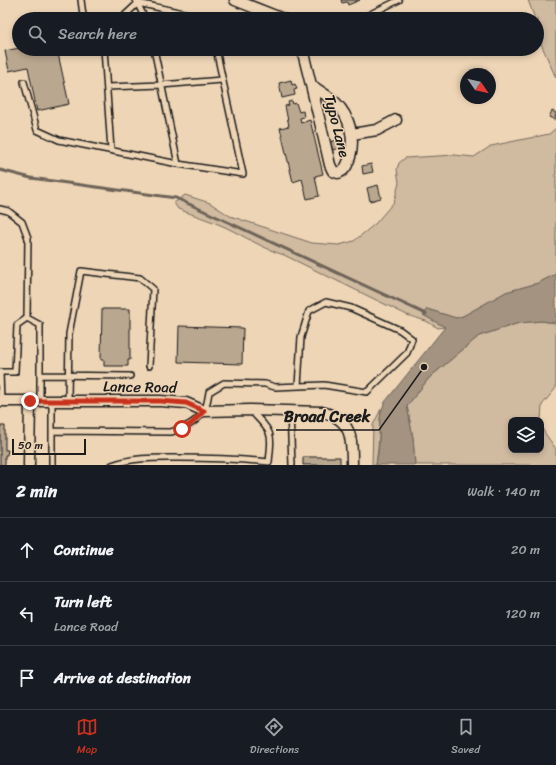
<!DOCTYPE html>
<meta charset="utf-8">
<style>
:root{--surface:#171b24;--page:#242831;--text:#f1f3f6;--muted:#9ea1a6;--line:#363941;--accent:#c8321e}
body{margin:0;font-family:Sriracha,sans-serif;background:var(--page);color:var(--text)}
.controls{position:absolute;right:12px;bottom:12px;display:grid;overflow:hidden;border-radius:8px;box-shadow:0 2px 6px #0003}
.controls button{width:36px;height:36px;display:grid;place-items:center;padding:0;border:0;border-bottom:1px solid var(--line);background:var(--surface);color:var(--text);font:20px sans-serif}
.compass{position:absolute;left:460px;top:68px;width:36px;height:36px;border-radius:50%;background:var(--surface);box-shadow:0 2px 6px #0003;rotate:124deg}
.scale{position:absolute;left:12px;bottom:10px;width:74px;box-sizing:border-box;padding-left:4px;border:2px solid #1c1c1c;border-top:0;font-size:11px;line-height:14px;white-space:nowrap;color:#1c1c1c;-webkit-text-stroke:3px #eed5b6;paint-order:stroke}
.stop{position:absolute;width:12px;height:12px;margin:-9px;border:3px solid #c8321e;border-radius:50%;background:#fff}
.stop.end{background:#c8321e;border-color:#fff;box-shadow:0 1px 4px #0008}
.list{margin:0;padding:0;list-style:none}
h2{display:flex;justify-content:space-between;align-items:center;height:52px;margin:0;padding:0 16px;font-size:17px}
h2 small{font-size:13px;font-weight:400;color:var(--muted)}
.list li{display:grid;grid-template-columns:26px 1fr auto;gap:12px;align-items:center;box-sizing:border-box;height:64px;padding:0 16px;border-top:1px solid var(--line)}
.list b{display:block;font-size:15px;white-space:nowrap}
.list p{margin:0;font-size:13px;white-space:nowrap;color:var(--muted)}
.list em{font-size:13px;font-style:normal;color:var(--muted)}
.icon{flex:none;width:22px;height:22px;fill:none;stroke:currentColor;stroke-width:2;stroke-linecap:round;stroke-linejoin:round}
.map{position:relative;flex:none;width:556px;height:465px;overflow:hidden}
.search{position:absolute;background:var(--surface);box-shadow:0 2px 6px #0003;left:12px;right:12px;top:12px;height:44px;display:flex;align-items:center;gap:10px;box-sizing:border-box;padding:0 14px;border-radius:22px;color:var(--muted);font-size:15px}
.sheet{height:244px;background:var(--surface)}
nav{display:flex;justify-content:space-around;align-items:center;box-sizing:border-box;height:56px;border-top:1px solid var(--line);background:var(--surface);font-size:11px;color:var(--muted)}
nav a{display:grid;justify-items:center;gap:2px}
nav .on{color:var(--accent)}
.map>svg:first-child{display:block}
.green{fill:#d0baa0;stroke:#766b5e}
.water{fill:#a39380;stroke:#6d6358}
.lines{fill:none;stroke-linecap:round;stroke-linejoin:round}
.stream{stroke:#6d6358;stroke-width:3}
.building{fill:#baa790;stroke:#1c1c1c}
.service-casing{stroke:#1c1c1c;stroke-width:8}
.minor-casing{stroke:#1c1c1c;stroke-width:13}
.service{stroke:#eed5b6;stroke-width:5}
.minor{stroke:#eed5b6;stroke-width:10}
.route{stroke:#c8321e;stroke-width:5}
.labels{text-anchor:middle;stroke-width:3;stroke-linejoin:round;paint-order:stroke}
.street-label{font-size:15px;fill:#1c1c1c;stroke:#eed5b6}
.leader{fill:none;stroke:#1c1c1c;stroke-width:1.5}
.callout-dot{fill:#1c1c1c;stroke:#eed5b6;stroke-width:1.5}
.callout-label{font-size:16px;text-anchor:middle;font-weight:bold;fill:#1c1c1c;stroke:#eed5b6;stroke-width:3;stroke-linejoin:round;paint-order:stroke}
</style>
<div class="map">
<svg width="556" height="465" viewBox="0 0 556 465">
<rect width="100%" height="100%" fill="#eed5b6"/>
<filter id="ink" filterUnits="userSpaceOnUse"><feTurbulence type="fractalNoise" baseFrequency=".025" numOctaves="2"/><feDisplacementMap in="SourceGraphic" scale="8" xChannelSelector="R" yChannelSelector="G"/><feConvolveMatrix kernelMatrix="1 2 1 2 8 2 1 2 1" color-interpolation-filters="sRGB"/></filter>
<g filter="url(#ink)">
<path class="green" d="M528 0H556V78L538 37 537 19H535Z
M556 128V274L538 283 506 292 463 316 456 318 427 309 423 315 445 327 438 328 426 321 407 315 284 255C264 249 244 236 225 227 210 220 193 215 178 209L174 203 185 195 210 203 230 216 312 243 339 245 354 241 375 224 394 202 399 183 397 169 399 163 405 158 454 155 474 157 491 146 549 134Z
M541 321 556 323V388L542 405 541 420H511V450H541V425L544 432 556 449V465H415L413 438 407 406 429 378 479 336 519 323Z
M381 409C379 428 379 446 376 465H372L373 425Z"/>
<path class="water" d="M556 274V323L541 321 519 323 479 336 429 378 407 406 413 438 415 465H376C377 458 379 450 379 443 380 428 378 415 385 402L445 327 423 315 427 309 456 318 463 316 506 292 538 283Z"/>
<g class="lines">
<path class="stream" d="M0 170 31 178 176 198 426 314"/>
</g>
<path class="building" d="M341 0H360L348 5 347 2 342 3Z
M19 48V49H57L69 104 37 111 28 67 9 71 5 51Z
M291 80 292 85 295 84 297 89 294 90 295 95 282 98 279 83Z
M292 101 293 104 296 103 299 112 303 111 304 117 300 118 301 123 310 120 323 174 315 176 319 196 307 199 302 179 293 182 280 128 289 126 285 106 289 105 288 102Z
M552 111 556 113 555 120 549 117Z
M337 140 340 148 333 150 330 142Z
M371 164 373 172 363 174 362 166Z
M378 185 381 198 370 201 367 188Z
M102 309H130V360H128V366H104V360H101Z
M179 326 243 328 242 364 178 362Z
M0 426H5V450H8L7 455H5V465H0Z
M303 457H340V465H303Z"/>
<g class="lines">
<defs>
<path id="service" d="M81 0 83 15
M136 0 145 19
M121 19 138 3 210 19
M360 19 399 0
M104 49 111 150
M24 82 37 130 59 140 178 164 154 49
M107 87 161 85 222 80
M178 164 243 174 216 49
M0 209 8 211 22 222 28 238 27 318 40 325V401
M0 372H15L17 325 27 318
M0 372 1 401
M41 375 130 376
M52 401V465
M68 401 69 334 81 271 140 278 153 289 149 366
M290 411 292 465
M52 431 171 432C183 429 197 422 204 411 207 406 208 398 209 392L224 383 265 384 275 387 324 385 367 392 407 353 412 339 400 330 351 308 326 302 309 311 301 337 298 386
M112 465C133 457 157 458 179 458 210 458 238 459 269 462 272 432 273 433 251 411"/>
<path id="minor" d="M235 0 283 19
M302 49C312 88 321 126 330 165L333 171 338 173C346 170 347 165 350 157 355 138 350 117 336 103 329 96 319 91 311 85
M352 134 377 130 396 120
M0 401H30
M29 465 30 401H160L186 403 204 411 250 410 322 412C352 419 352 438 352 465"/>
</defs>
<use href="#service" class="service-casing"/>
<use href="#minor" class="minor-casing"/>
<use href="#service" class="service"/>
<use href="#minor" class="minor"/>
</g>
</g>
<g class="lines" filter="url(#ink)">
<path class="route" d="M30 401H160L186 403 204 411 191 424 182 429"/>
</g>
<g class="labels">
<g class="street-label">
<text transform="translate(337 126) rotate(76)" y="5">Typo Lane</text>
<text transform="translate(140 387) rotate(1)" y="5">Lance Road</text>
</g>
</g>
<path class="leader" d="M424 367L379 430H276"/>
<circle class="callout-dot" cx="424" cy="367" r="4"/>
<g class="callout-label">
<text x="327" y="422">Broad Creek</text>
</g>
</svg>
<div class="controls">
<button><svg class="icon" aria-label="layers" viewBox="0 0 24 24"><path d="M12 4l9 5-9 5-9-5zM3 14l9 5 9-5"/></svg></button>
</div>
<svg class="compass" viewBox="-18 -18 36 36"><path d="M0-13l5 13h-10z" fill="#e53935"/><path d="M0 13l5-13h-10z" fill="#9ea1a6"/></svg>
<div class="scale">50 m</div>
<div class="stop" style="left:182px;top:429px"></div>
<div class="stop end" style="left:30px;top:401px"></div>
<div class="search"><svg class="icon" aria-label="search" viewBox="0 0 24 24"><circle cx="10" cy="10" r="6"/><path d="M15 15l6 6"/></svg>Search here</div>
</div>
<section class="sheet">
<h2>2 min<small>Walk · 140 m</small></h2>
<ul class="list">
<li><svg class="icon" aria-label="ahead" viewBox="0 0 24 24"><path d="M12 20V5M6 11l6-6 6 6"/></svg><div><b>Continue</b></div><em>20 m</em></li>
<li><svg class="icon" aria-label="left" viewBox="0 0 24 24"><path d="M17 20v-9H6M10 6l-5 5 5 5"/></svg><div><b>Turn left</b><p>Lance Road</p></div><em>120 m</em></li>
<li><svg class="icon" aria-label="arrive" viewBox="0 0 24 24"><path d="M6 21V4h12l-3 4 3 4H6"/></svg><div><b>Arrive at destination</b></div></li>
</ul>
</section>
<nav>
<a class="on"><svg class="icon" aria-label="map" viewBox="0 0 24 24"><path d="M3 6l6-2 6 2 6-2v14l-6 2-6-2-6 2zM9 4v14M15 6v14"/></svg>Map</a>
<a><svg class="icon" aria-label="directions" viewBox="0 0 24 24"><path d="M12 3l9 9-9 9-9-9zM9 14v-3h6M13 9l2 2-2 2"/></svg>Directions</a>
<a><svg class="icon" aria-label="saved" viewBox="0 0 24 24"><path d="M7 4h10v16l-5-4-5 4z"/></svg>Saved</a>
</nav>
